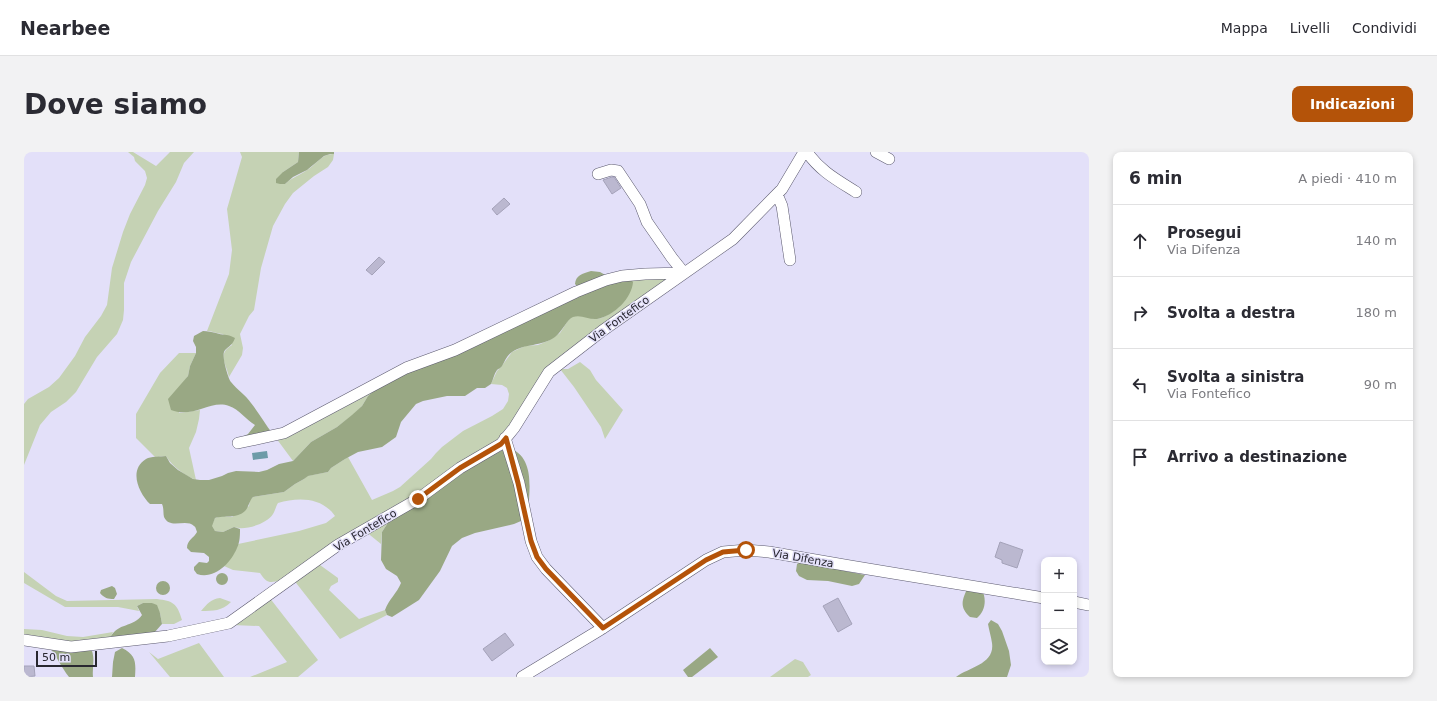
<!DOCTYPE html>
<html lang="it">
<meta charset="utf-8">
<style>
:root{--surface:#fff;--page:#f2f2f3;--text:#2b2b33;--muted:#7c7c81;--line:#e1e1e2;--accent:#b45309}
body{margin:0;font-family:"DejaVu Sans",sans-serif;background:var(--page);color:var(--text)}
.controls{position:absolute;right:12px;bottom:12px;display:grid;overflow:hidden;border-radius:8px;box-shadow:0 2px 6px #0003}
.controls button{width:36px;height:36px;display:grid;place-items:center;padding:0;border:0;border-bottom:1px solid var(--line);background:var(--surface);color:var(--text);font:20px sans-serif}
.scale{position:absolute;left:12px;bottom:10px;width:61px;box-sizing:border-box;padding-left:4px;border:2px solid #282730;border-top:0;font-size:11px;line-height:14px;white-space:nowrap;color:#282730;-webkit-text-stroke:3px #e3e0f9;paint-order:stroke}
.stop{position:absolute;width:12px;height:12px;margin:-9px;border:3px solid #b45309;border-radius:50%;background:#fff}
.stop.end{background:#b45309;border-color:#fff;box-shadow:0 1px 4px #0008}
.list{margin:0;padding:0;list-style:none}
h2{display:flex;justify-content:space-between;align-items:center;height:52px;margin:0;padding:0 16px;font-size:17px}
h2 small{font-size:13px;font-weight:400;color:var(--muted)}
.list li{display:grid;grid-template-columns:26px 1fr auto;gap:12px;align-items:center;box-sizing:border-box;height:72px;padding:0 16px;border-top:1px solid var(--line)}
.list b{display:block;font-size:15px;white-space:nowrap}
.list p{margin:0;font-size:13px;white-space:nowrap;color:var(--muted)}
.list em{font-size:13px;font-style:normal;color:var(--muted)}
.icon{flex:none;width:22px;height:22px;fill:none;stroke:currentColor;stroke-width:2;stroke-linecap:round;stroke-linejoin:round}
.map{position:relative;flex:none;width:1065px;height:525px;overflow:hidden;border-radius:8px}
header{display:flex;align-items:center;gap:24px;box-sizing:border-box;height:56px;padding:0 20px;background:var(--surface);border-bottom:1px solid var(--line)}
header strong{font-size:19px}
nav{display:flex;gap:22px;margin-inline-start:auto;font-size:14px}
.intro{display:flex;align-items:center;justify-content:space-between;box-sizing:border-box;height:96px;padding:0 24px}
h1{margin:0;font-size:28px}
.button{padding:10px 18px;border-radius:8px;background:var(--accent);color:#fff;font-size:14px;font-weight:700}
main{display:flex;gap:24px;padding:0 24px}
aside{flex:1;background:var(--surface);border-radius:8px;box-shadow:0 2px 6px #0003}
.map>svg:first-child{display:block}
.green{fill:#c5d2b4}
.forest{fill:#99a884}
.water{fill:#6d9ba8}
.building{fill:#bbb8d0;stroke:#a4a2b9}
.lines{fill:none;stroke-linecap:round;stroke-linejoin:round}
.minor-casing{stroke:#5c5a6f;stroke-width:12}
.minor{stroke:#fff;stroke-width:11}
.route{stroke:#b45309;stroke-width:5}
.labels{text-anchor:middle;stroke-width:3;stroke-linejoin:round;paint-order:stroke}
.street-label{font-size:11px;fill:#282730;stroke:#e3e0f9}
</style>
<header>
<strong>Nearbee</strong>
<nav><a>Mappa</a><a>Livelli</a><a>Condividi</a></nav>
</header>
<div class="intro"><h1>Dove siamo</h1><a class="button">Indicazioni</a></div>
<main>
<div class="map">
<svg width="1065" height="525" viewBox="0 0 1065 525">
<rect width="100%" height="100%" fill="#e3e0f9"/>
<path class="green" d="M104 0H109L132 14 146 0H170L160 11 152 30 134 59 107 110 100 131V158L99 168 93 182 73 205 52 240 42 250 27 260 16 273 0 313V252L4 247 25 235 35 226 51 204 61 185 77 164 83 153 88 116 99 80 106 62 121 33 123 26 121 19 111 9 110 5Z
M216 0H275L274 10 259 20 261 32C270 24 275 24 283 18 292 13 298 1 310 2L309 8 304 15 290 24 269 41 261 52 249 74 237 116 230 158 225 164 216 182 219 196 218 203 205 225C202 211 193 202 208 193L199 182C193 182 189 179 183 179L205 122 208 98 203 57 218 5Z
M640 124 645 129 527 212 475 289 387 349 258 428C246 431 243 432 236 421L209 418 200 414 210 401 214 392 275 379 302 371 311 364C298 345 274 345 254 351 252 354 251 359 249 362 243 372 220 379 210 375L199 380 191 379 187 374 191 366 198 364 208 365 225 354 226 348 229 345 260 340 271 332 280 327 283 324 304 320 307 316 324 305 348 348 369 339 376 335 407 307 412 301 418 295 439 279 468 264 479 257 484 249 485 242 483 236 478 233 467 232 473 219 477 215 488 200 501 194 514 193 526 188 536 181 545 167 549 164H559L571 167 578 166 590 159 596 154 605 126Z
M155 201H172L166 214 164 224 159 231 155 261 176 258 175 267 172 280 165 296 172 328C161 324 148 314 142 304L131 305 112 286V262L136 221Z
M556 210 566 218 572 228 599 258 581 287 577 275 550 235 536 217H544Z
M354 237 344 244 338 254 329 263 313 275 287 290 269 309 252 286Z
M367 366 358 380 357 392 341 379Z
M305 405 296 413 314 426V430L307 434 305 438 335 467 361 458 363 463 316 487 269 427Z
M0 420 32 444 43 449 133 447C149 449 153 451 158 468L150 472H138L136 461 128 451H119L113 454 115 459 94 455H41L0 431Z
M245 445 294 508 274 525H226L263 510 235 474 208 473Z
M196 446 207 450C198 459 189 459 177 459 183 452 187 447 196 446Z
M0 477 18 478 43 484 59 485 89 480 86 486 52 493 0 484Z
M175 491 200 525H146L125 500 134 507Z
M771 507 779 510 787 523 784 525H746Z"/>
<path class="forest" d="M275 0H310V2H306L300 4 283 18 269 25 261 32H256L252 31V27L259 20 274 10Z
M567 119 576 120 583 124 554 135 551 132C552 123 558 122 567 119Z
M605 126 609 130C608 146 590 164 573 167 565 168 557 162 549 165 543 167 538 180 531 185 517 195 501 191 488 200 483 203 481 209 478 214 476 217 475 216 473 218 470 222 469 228 467 232L461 236H453L441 244H423L399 249 392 252 377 270 372 285 358 295 334 300 321 307 307 316 304 320 284 324 280 327 271 332 260 340 229 345C225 349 225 355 221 359 213 367 200 363 191 366L188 374 191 379 199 380 210 375 216 377C216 383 216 390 213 396 207 411 190 428 173 422L170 418V415L175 410 183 411 185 409V405L180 401 167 400 163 396C163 388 170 386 173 380 172 378 172 375 170 374 162 366 146 378 140 365 139 361 140 356 138 352H126C115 341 104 318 122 307 127 304 136 305 142 304L146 311 154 318 169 327 176 328H185L198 324 204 321 212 319 235 320 243 318 255 312 269 309 287 290 313 275 328 263 338 254 344 244 362 229 515 157Z
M179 179C184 179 187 180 192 181 199 184 202 181 211 186 208 195 202 195 200 200 198 205 204 226 207 230 213 238 222 243 227 251 235 261 241 272 249 282L216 286 224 282 231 273C222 268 215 257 205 254 187 247 169 267 147 258L144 247 164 224 166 214 172 201V195L169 189 170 184Z
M488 297C513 309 504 344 504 366L490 372 451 381 438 386 428 394 416 419 395 448 368 465 363 463 361 458C365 447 373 441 377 431L373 424 362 417 357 408 358 380 367 366 466 304 479 298Z
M777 410 841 423 835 432 828 434 804 429 783 428 775 424 772 419 773 412Z
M192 427a6 6 0 1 1 12 0a6 6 0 1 1-12 0Z
M132 436a7 7 0 1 1 14 0a7 7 0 1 1-14 0Z
M88 434 91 436 93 442 90 447C84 447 80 446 76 441L77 438Z
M944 435 958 438C963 448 961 459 953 466L946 465C935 455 938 448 944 435Z
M119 451H128L133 453 136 461 138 472 130 481 86 486C94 470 109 476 118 463L113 454Z
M967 468 974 472 978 479 985 499 987 513 983 525H932C946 515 971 512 968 491 967 484 965 478 964 472Z
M24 494 68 499C71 508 68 516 69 525H45C37 515 33 504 24 494Z
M98 496C112 503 112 510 111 525H88L89 510 91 500Z
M686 496 694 505 668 525H664L659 518Z"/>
<path class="water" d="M243 299 244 306 229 308 228 301Z"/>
<path class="building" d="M588 25H590L597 36 588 42 579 28Z
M480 46 486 52 473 63 468 57Z
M355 105 361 110 348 123 342 118Z
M976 390 999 398 993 416 978 411V408L971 405Z
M814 446 828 472 814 480 799 454Z
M481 481 490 493 468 509 459 497Z
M0 514H10L11 524 0 525Z"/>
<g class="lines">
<defs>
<path id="minor" d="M783 0C796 19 813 28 832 40
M852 0 865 7
M574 22 587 18 594 19 616 52 623 70 648 106 660 121
M753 42 758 54 766 108
M481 286 495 331 507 389 513 405 522 417 579 476
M214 291 260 281 382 216 431 198 552 140 582 128 598 124 621 122 660 121
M1050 450 1065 453
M0 488 47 495 144 484 205 471 314 393 394 347 436 316 477 292 490 276 525 220 578 179 709 87 758 37 780 0
M498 525 579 476 682 408 699 400 722 398 745 400 826 414 1020 446"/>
</defs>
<use href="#minor" class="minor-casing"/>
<use href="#minor" class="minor"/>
</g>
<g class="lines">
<path class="route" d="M394 347 436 316 477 292 482 286 494 331 507 389 513 405 522 417 579 476 682 408 699 400 722 398"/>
</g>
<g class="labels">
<g class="street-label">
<text transform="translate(595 167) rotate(-36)" y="4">Via Fontefico</text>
<text transform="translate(341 378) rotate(-31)" y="4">Via Fontefico</text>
<text transform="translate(779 406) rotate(10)" y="4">Via Difenza</text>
</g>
</g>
</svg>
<div class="controls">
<button>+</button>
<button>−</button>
<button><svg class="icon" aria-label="layers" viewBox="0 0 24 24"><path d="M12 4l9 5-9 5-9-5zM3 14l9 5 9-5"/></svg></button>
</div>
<div class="scale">50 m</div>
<div class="stop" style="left:722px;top:398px"></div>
<div class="stop end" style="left:394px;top:347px"></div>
</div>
<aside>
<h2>6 min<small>A piedi · 410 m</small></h2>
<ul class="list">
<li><svg class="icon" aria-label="ahead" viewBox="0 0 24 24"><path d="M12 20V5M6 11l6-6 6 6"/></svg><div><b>Prosegui</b><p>Via Difenza</p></div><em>140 m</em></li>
<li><svg class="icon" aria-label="right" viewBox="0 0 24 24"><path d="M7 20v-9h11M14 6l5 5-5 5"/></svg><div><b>Svolta a destra</b></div><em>180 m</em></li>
<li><svg class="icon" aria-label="left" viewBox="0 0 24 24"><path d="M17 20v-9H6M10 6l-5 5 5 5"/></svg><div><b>Svolta a sinistra</b><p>Via Fontefico</p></div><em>90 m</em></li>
<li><svg class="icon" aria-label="arrive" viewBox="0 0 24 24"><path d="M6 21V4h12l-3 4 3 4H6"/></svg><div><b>Arrivo a destinazione</b></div></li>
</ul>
</aside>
</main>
